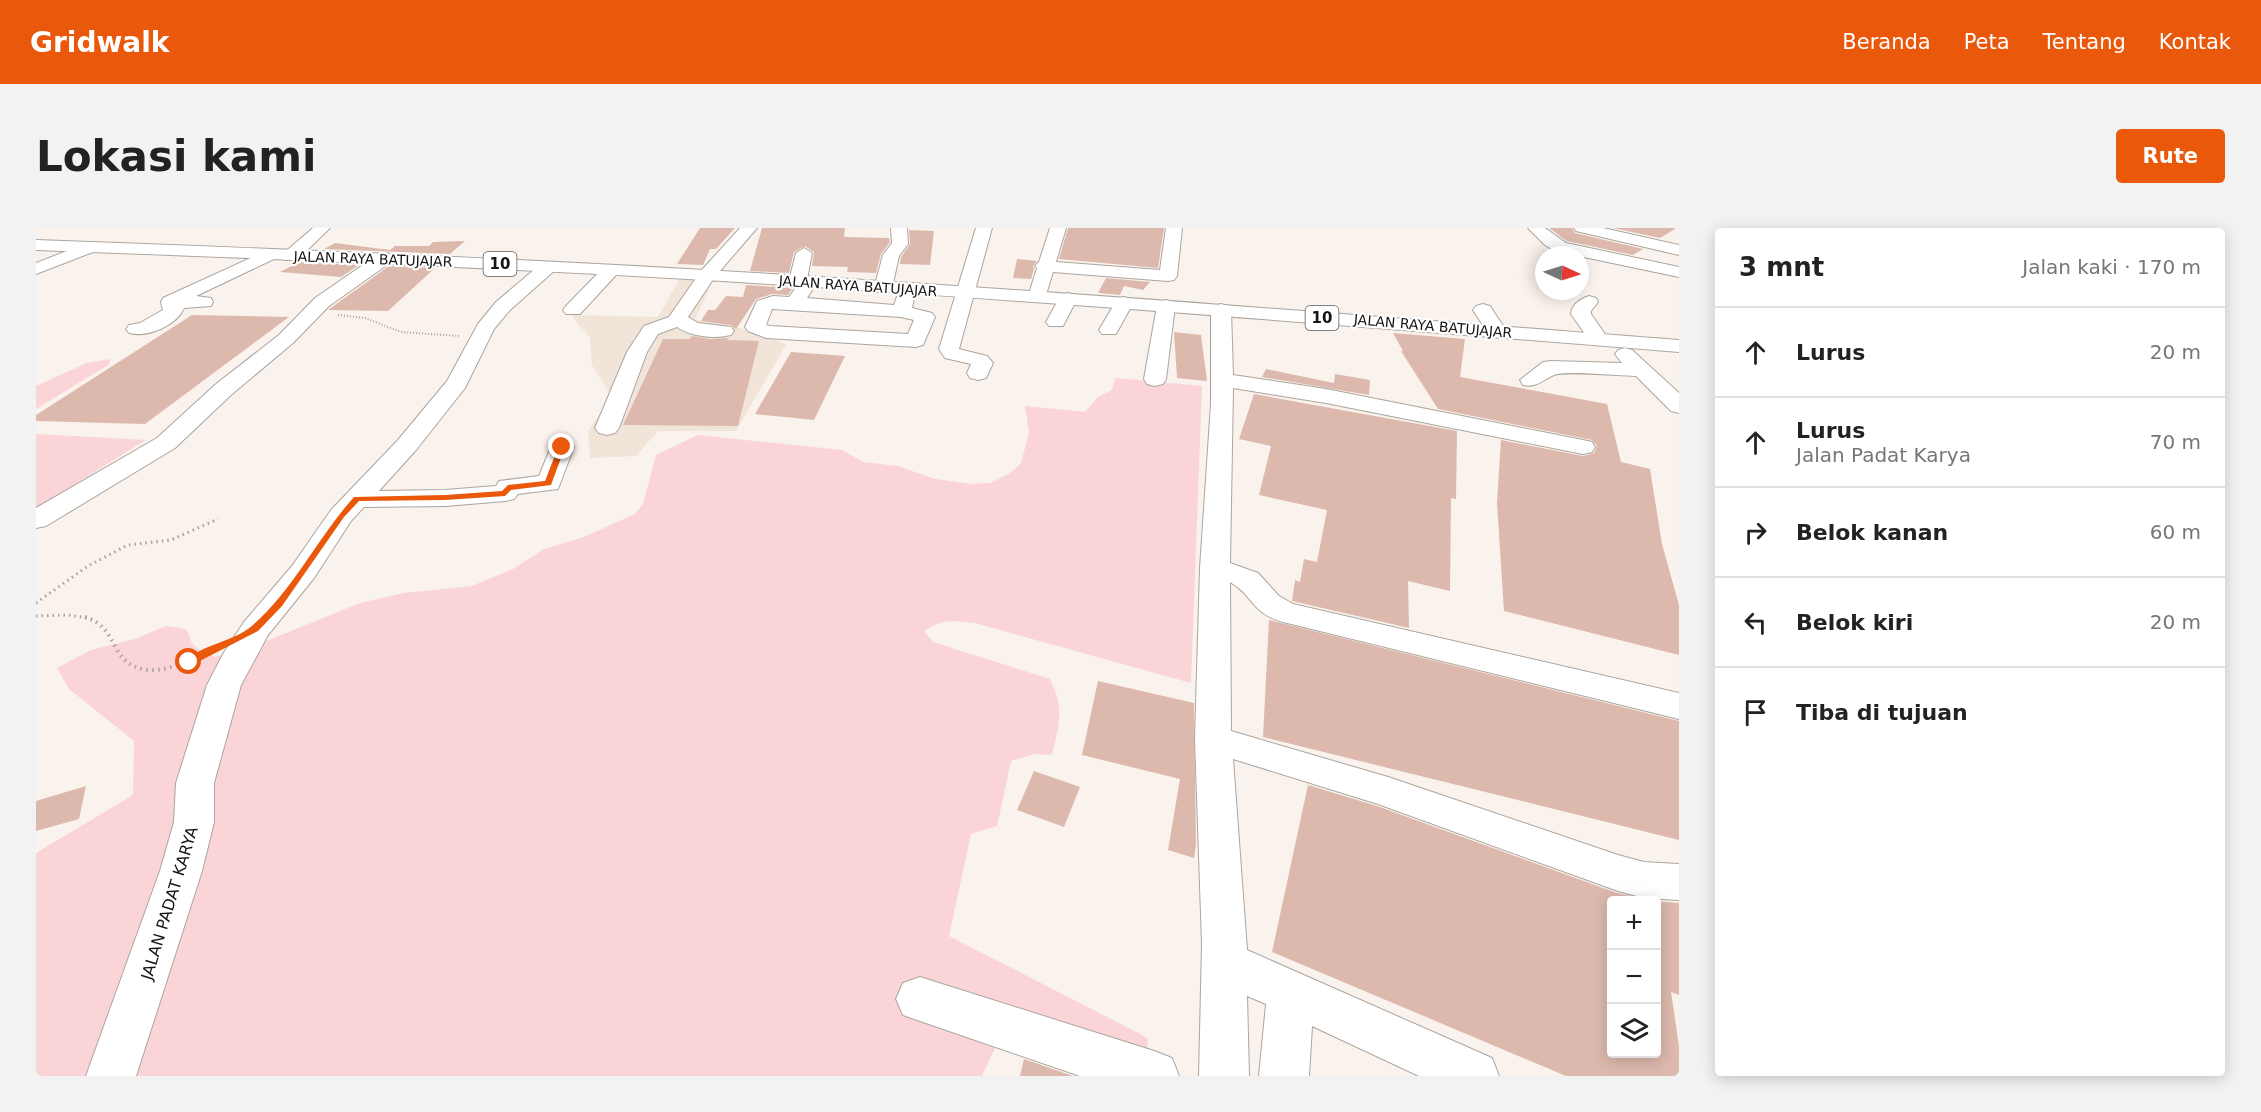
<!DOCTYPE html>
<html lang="id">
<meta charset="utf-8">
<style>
:root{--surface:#fff;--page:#f2f2f2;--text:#222;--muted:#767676;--line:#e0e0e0;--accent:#ea580c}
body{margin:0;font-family:"DejaVu Sans",sans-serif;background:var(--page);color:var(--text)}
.controls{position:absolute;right:18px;bottom:18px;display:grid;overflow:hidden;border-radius:6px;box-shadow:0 3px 15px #0003}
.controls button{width:54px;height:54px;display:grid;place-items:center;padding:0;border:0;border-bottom:2px solid var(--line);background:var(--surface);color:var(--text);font:30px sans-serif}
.compass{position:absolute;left:1499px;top:18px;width:54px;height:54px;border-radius:50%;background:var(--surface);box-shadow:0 3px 15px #0003;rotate:94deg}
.stop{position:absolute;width:18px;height:18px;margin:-14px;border:4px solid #ea580c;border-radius:50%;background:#fff}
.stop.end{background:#ea580c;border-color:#fff;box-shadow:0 2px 6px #0008}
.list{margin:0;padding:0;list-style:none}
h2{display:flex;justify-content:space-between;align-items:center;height:78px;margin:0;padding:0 24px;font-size:26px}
h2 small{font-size:20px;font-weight:400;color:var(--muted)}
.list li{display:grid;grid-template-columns:39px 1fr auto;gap:18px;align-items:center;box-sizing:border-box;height:90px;padding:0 24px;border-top:2px solid var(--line)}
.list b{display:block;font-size:22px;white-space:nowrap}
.list p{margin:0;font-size:20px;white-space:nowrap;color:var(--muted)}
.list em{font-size:20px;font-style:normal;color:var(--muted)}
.icon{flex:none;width:33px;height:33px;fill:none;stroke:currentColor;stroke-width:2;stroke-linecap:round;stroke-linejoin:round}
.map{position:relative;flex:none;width:1643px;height:848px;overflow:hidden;border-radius:6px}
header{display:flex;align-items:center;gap:36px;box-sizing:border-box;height:84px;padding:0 30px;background:var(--accent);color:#fff}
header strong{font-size:28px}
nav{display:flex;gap:33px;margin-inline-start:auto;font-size:21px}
.intro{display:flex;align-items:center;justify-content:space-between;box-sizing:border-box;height:144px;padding:0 36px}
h1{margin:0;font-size:42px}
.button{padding:15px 27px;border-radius:6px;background:var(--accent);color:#fff;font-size:21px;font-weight:700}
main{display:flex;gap:36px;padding:0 36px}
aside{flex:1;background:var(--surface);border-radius:6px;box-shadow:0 3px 15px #0003}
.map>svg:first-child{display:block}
.built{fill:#f1e4d8}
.green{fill:#fad4d7}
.building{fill:#ddb9ad}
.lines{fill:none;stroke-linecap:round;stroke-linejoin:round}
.minor-casing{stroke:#aba59f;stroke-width:2}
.highway-casing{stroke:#aba59f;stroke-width:2}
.path-far2{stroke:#a8a29d;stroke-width:2;stroke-dasharray:1 2;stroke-linecap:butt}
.path-far1{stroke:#a8a29d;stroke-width:3;stroke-dasharray:1.5 4;stroke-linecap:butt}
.path{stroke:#a8a29d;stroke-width:4;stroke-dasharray:1.5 4.5;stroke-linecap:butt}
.minor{fill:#fff;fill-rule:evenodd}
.highway{fill:#fff;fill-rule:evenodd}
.route{fill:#ea580c}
.labels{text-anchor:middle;stroke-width:4.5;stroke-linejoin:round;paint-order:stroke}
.far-street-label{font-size:14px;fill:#171412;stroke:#fff}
.shield{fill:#fff;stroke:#5d5a59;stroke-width:1.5}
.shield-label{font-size:15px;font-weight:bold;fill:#171412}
.street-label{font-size:16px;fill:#171412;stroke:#fff}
</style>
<header>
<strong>Gridwalk</strong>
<nav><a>Beranda</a><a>Peta</a><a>Tentang</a><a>Kontak</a></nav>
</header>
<div class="intro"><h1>Lokasi kami</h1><a class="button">Rute</a></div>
<main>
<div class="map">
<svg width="1643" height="848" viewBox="0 0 1643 848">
<rect width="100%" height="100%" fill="#faf2ec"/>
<path class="built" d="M644 50 677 51 659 92 692 94V97L732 108 750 117 700 203H622L600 228 554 230 552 203 576 169 556 137 554 110 535 87 622 89Z"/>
<path class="green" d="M75 131 72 137 0 181V158L51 135Z
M1079 150 1166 158 1155 455 939 395C917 393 907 390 888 403L897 414 1014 451C1029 482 1023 495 1016 527L999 526 975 533 961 598 935 606 913 708 1112 810 1109 848 963 811 946 848H0V625L97 567 98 513 33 461 21 440 55 422 99 411 130 398 149 401 153 406C154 420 167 423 179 429L223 416 324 375 368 365 436 358 477 341 508 321 548 309 599 286 607 276 620 227 662 207 806 222 827 234 862 238 899 251 936 256 954 255 973 246 985 235 993 205 989 178 1049 184 1062 169 1076 162Z
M0 206 110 212 0 280Z"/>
<path class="building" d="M664 0H699L680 21H674L667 37 641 36Z
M726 0H809L808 9 853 10 854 14 845 26 840 45 811 44 812 39 776 38 778 24 769 18 758 24 753 45 714 43Z
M1032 0H1128L1122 40 1023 31Z
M1513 0H1536L1539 5 1607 21 1597 27 1531 13Z
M1577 0H1641L1624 10Z
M873 2 898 3 894 37 864 36 865 29 874 16Z
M429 13 414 26 288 21 299 15 354 22 359 18H393L397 14Z
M981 31 1001 33 997 38 998 41 995 51 977 50Z
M263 34 323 37 305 49 244 44Z
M353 38 399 40 352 83 292 82Z
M1070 50 1114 54 1107 62 1088 58 1084 67 1062 65Z
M710 57 757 60 752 67 736 66 720 71 700 101 695 97 665 93 672 82H679L690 68 707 69Z
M156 87 253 89 109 196 0 193V187Z
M1138 104 1165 107 1171 153 1141 150Z
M1357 105 1429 111 1424 149 1571 176 1585 234 1614 241 1626 316 1643 377V427L1468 383 1461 275 1465 212 1547 228 1558 225 1561 218 1556 212 1402 181 1365 123H1367Z
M656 108 674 111 693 110 691 112 723 113 702 198 587 197 627 111H654Z
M755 124 809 128 778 192 719 186Z
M1230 141 1298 155 1299 146 1334 152 1333 167 1226 149Z
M1218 166 1421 203 1420 271 1415 270 1414 363 1372 353 1373 400 1256 373 1259 352 1264 354 1268 331 1281 334 1291 282 1223 267 1235 218 1203 211Z
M1233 392 1643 493V612L1227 509Z
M1062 453 1158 475 1160 617 1158 630 1132 622 1144 551 1046 527Z
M998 543 1044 559 1028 599 981 582Z
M1272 557 1341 578 1581 665 1612 672H1575V825H1620V673L1643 675V767L1635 764 1643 818V848H1530L1236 724Z
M50 558 43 591 0 603V573Z
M988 831 1037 848H984Z"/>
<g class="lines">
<defs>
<path id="minor" d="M277 0H294L261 32H249L247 28 249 24Z
M704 0H721L678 50 652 89 662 95 695 99 698 103 695 107C678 111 656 109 641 99L622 106 611 124 583 200 579 205 571 207 563 205 559 200 591 124 608 98 633 89 665 43Z
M855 0H871L872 16 863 28 856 60 853 64H841L838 60 847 27 856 15Z
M940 0H956L923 121 951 128 957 135 950 150 942 152 934 150 931 145 935 136 909 130 903 121Z
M1014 0H1030L1020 34 1124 42 1130 0H1146L1141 48 1138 52 1132 53 1017 44 1008 73H994L992 69 1001 40 999 38 1003 34Z
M1492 0H1509L1530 15 1643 39V49L1519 23 1509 17Z
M1538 0H1567L1643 17V27L1540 3Z
M51 15 59 20 57 24 0 46V35Z
M768 20 776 25 771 51 777 52 780 56 771 70 858 77 865 57H877L880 61 876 80 896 85 899 89 887 117 880 119 730 110 712 103 709 99 721 73 737 68 753 69 761 58 753 53 760 25ZM736 81 865 89 878 92 872 106 734 98 730 97Z
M232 22 238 23 240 27 238 31 160 68 175 70 177 74 175 78 148 80C141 97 112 110 93 105L90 101 93 97 104 95 127 82 125 74 127 70Z
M349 25 355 26 357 30 355 34 293 78 257 115 196 166 139 220 10 298 0 300V280L121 210 180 156 243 107 279 70 343 26Z
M512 34 518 35 521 39 518 43 474 82 458 101 429 160 380 222 343 263 409 262 460 258 463 253 503 248 517 214 526 212 535 214 538 219 522 261 482 266 478 271 469 273 409 278 328 279 315 293 278 350 232 407 205 457 178 555V594L166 643 100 848H50L124 643 138 594 140 555 171 457 187 426 208 394 256 338 295 282 362 212 411 153 442 96 460 74 506 35Z
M574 38 580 39 583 43 580 47 544 86H530L527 82 530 78 568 39Z
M1032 65 1039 67 1041 71 1027 98H1013L1010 94 1025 67Z
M1553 68 1560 70 1562 74 1555 83V86L1573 112 1570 116H1556L1535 86C1536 76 1544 71 1553 68Z
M1088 69 1095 71 1097 75 1080 106H1066L1063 102 1079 75 1081 71Z
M1130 72 1137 74 1139 78 1130 151 1127 156 1119 158 1111 156 1108 151 1121 78 1123 74Z
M1185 76 1192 78 1195 82 1197 147 1290 161 1547 212 1556 214 1559 219 1556 224 1547 226 1290 175 1197 160 1194 335 1222 345 1243 368 1257 376 1643 465V491L1247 394C1216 386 1217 367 1194 354L1195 503 1352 549 1582 627 1608 634 1643 636V672L1608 670 1582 663 1342 576 1197 531 1211 722 1456 830 1463 848H1383L1276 798 1273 848H1223L1230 776 1211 768 1213 848H1163L1166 716 1159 511 1164 340 1175 176V82L1178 78Z
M1447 76 1454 78 1471 104 1468 108H1454L1437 82 1440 78Z
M1589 120 1596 122 1643 165V185L1635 183 1600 148C1584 148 1529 142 1518 147 1506 152 1501 160 1487 157L1484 152 1507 134 1515 133 1586 135 1579 126 1582 122Z
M884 749 1118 823 1136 830 1143 848H1044L884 793 867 787 860 771 867 755Z"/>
<path id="highway" d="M0 12C223 20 446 29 669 42 994 61 1319 87 1643 112V124C1319 98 994 72 669 52 446 39 223 30 0 22Z"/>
</defs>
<use href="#minor" class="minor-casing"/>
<use href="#highway" class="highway-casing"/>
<path class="path-far2" d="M302 87 329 90 365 104 423 108"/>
<path class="path-far1" d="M0 375 52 338 92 317 135 312 182 291
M0 388 32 387 53 390"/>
<path class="path" d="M49 389C67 395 72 405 80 420 101 459 145 437 175 423"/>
<use href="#minor" class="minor"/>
<use href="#highway" class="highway"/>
</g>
<path class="route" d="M523 217 529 219 515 257 475 262 469 268 409 272 323 273 308 289 246 378 222 403 156 437H149L148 434C166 416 198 414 217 397 258 361 282 309 318 269L409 267 466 263 472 257 509 253Z"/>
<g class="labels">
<g class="far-street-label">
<text transform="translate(337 31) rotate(2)" y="5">JALAN RAYA BATUJAJAR</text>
<text transform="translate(822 58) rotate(4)" y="5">JALAN RAYA BATUJAJAR</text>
<text transform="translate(1397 98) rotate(5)" y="5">JALAN RAYA BATUJAJAR</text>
</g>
<g class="shield">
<rect x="447.5" y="24" width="33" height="24" rx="4.5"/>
<rect x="1269.5" y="78" width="33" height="24" rx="4.5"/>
</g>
<g class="shield-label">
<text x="464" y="41">10</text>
<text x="1286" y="95">10</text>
</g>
<g class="street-label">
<text transform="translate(133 675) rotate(-73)" y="6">JALAN PADAT KARYA</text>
</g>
</g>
</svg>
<div class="controls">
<button>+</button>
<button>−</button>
<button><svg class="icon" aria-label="layers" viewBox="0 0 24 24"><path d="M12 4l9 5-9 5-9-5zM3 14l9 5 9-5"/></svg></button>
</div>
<svg class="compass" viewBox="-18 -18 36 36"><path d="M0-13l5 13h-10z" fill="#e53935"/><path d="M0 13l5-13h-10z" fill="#767676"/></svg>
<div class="stop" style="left:153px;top:434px"></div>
<div class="stop end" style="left:526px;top:219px"></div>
</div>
<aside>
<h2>3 mnt<small>Jalan kaki · 170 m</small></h2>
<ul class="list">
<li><svg class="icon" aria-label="ahead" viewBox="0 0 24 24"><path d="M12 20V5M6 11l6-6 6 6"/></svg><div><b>Lurus</b></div><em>20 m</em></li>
<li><svg class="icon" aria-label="ahead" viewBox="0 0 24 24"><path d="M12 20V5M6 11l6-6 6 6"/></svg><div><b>Lurus</b><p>Jalan Padat Karya</p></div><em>70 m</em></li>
<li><svg class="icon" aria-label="right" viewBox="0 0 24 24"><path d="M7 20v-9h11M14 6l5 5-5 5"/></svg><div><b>Belok kanan</b></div><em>60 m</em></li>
<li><svg class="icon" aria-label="left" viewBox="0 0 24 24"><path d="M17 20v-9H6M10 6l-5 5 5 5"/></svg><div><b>Belok kiri</b></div><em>20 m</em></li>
<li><svg class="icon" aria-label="arrive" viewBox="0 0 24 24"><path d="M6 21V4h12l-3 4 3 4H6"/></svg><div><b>Tiba di tujuan</b></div></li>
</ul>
</aside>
</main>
